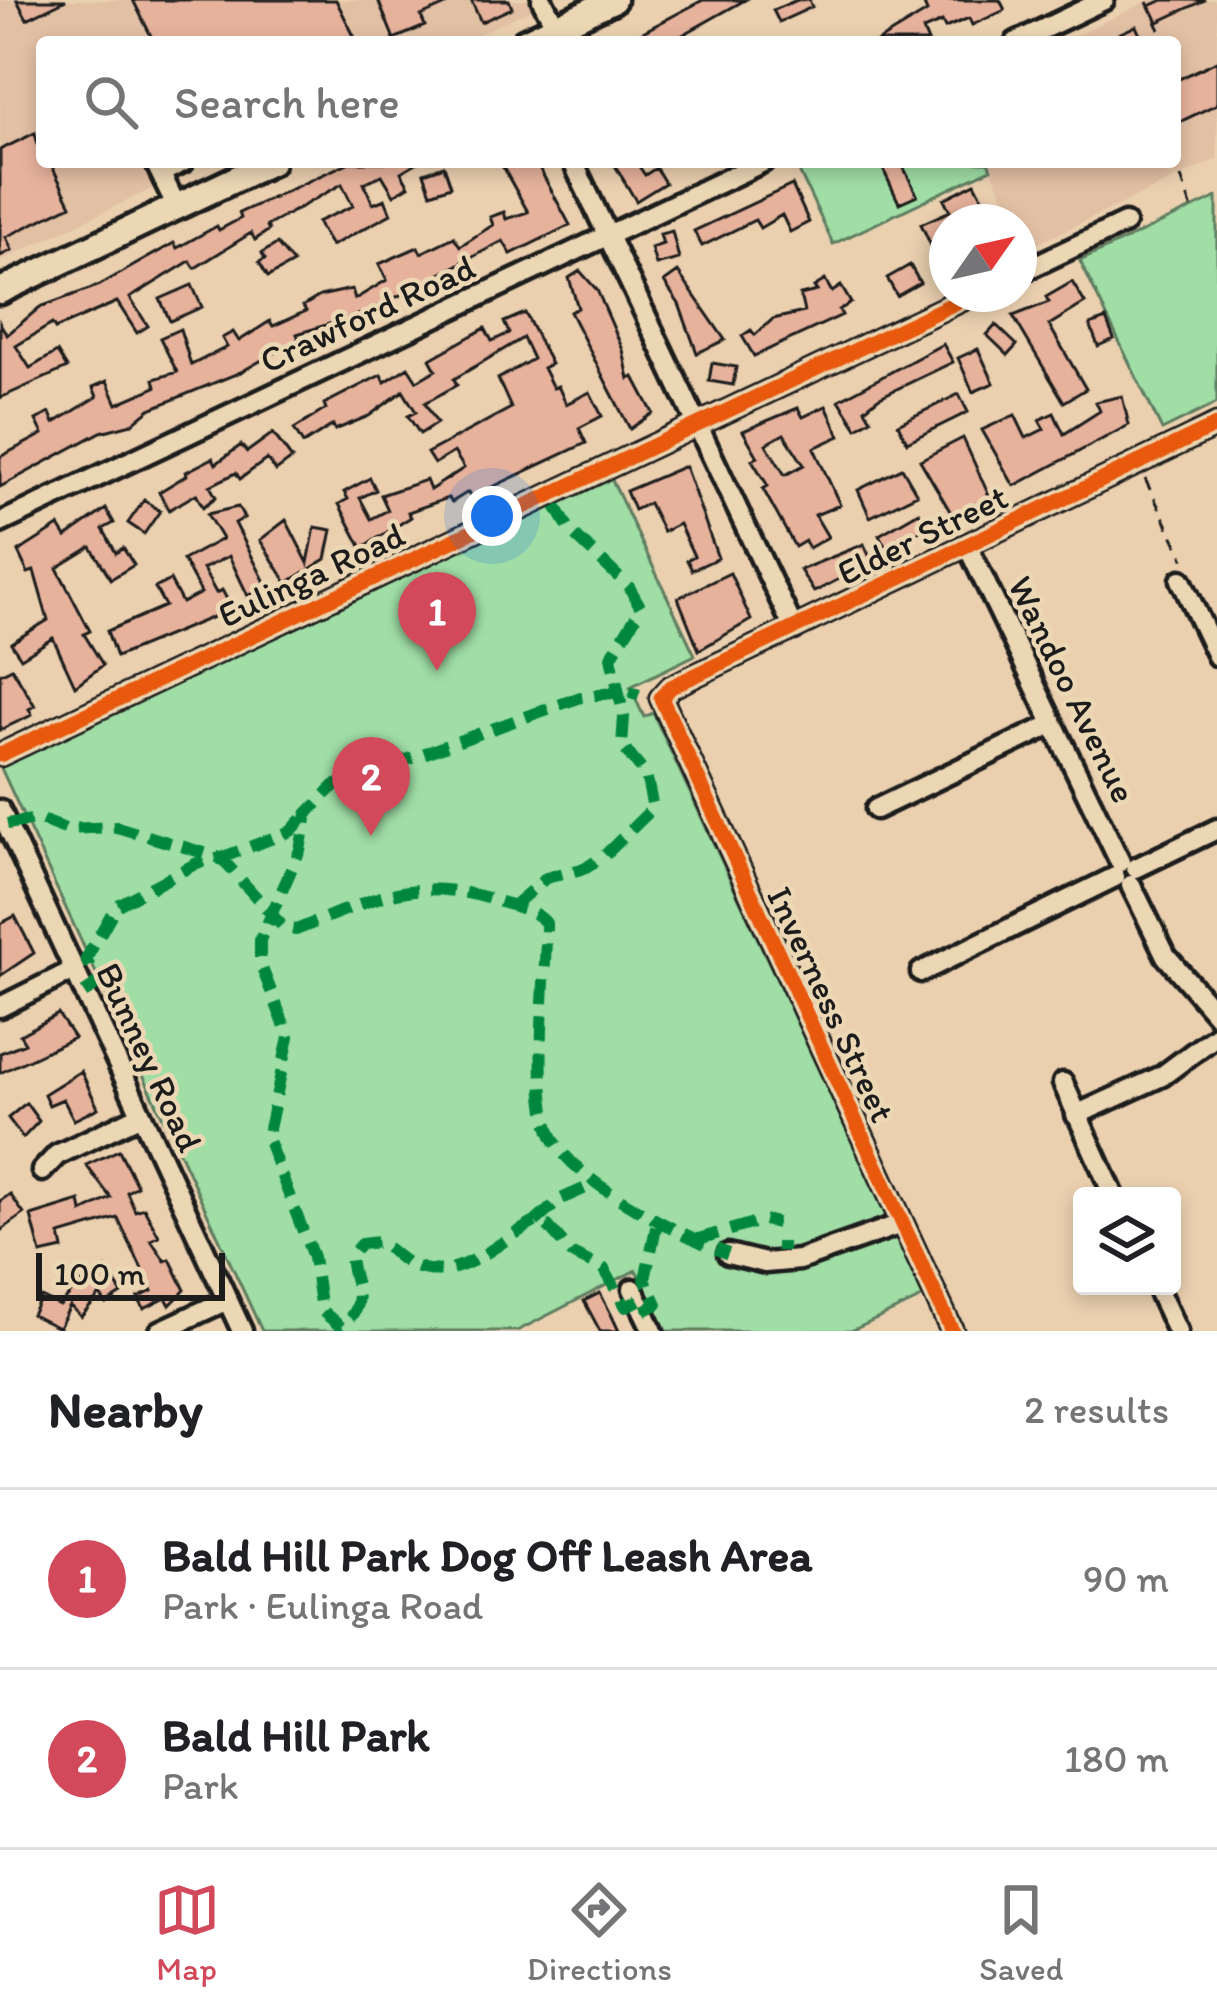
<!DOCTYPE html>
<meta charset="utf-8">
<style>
:root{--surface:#fff;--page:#f6f6f6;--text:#202124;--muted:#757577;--line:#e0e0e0;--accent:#d1495b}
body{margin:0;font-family:Itim,sans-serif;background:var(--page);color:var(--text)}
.controls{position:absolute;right:36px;bottom:36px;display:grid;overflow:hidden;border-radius:12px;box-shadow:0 6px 18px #0003}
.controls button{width:108px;height:108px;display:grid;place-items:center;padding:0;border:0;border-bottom:3px solid var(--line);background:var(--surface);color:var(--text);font:60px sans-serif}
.compass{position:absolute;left:929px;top:204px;width:108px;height:108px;border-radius:50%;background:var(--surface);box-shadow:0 6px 18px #0003;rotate:56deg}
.scale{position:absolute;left:36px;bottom:30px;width:189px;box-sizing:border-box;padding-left:12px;border:6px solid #1c1c1c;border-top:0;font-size:33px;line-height:42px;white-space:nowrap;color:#1c1c1c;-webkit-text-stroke:9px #ecd7b5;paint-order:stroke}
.you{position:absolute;left:492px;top:516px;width:42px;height:42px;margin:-30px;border:9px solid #fff;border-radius:50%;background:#1a73e8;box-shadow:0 0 0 18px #1a73e833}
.badge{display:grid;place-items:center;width:78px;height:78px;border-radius:50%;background:var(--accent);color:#fff;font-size:39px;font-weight:700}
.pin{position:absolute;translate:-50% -99px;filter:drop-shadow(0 3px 6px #0008)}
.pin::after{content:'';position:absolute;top:63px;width:42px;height:36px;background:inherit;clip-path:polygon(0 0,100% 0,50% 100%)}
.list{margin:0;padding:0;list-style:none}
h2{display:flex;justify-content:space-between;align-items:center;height:156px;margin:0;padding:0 48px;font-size:51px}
h2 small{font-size:39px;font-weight:400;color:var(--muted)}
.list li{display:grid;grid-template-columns:78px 1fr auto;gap:36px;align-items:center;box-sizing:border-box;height:180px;padding:0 48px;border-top:3px solid var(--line)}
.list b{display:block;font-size:45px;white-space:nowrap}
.list p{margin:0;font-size:39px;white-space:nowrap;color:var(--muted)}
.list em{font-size:39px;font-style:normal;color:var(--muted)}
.icon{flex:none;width:66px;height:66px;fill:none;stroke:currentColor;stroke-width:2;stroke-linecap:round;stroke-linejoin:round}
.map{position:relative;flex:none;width:1217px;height:1331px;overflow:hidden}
.search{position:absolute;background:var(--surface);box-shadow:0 6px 18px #0003;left:36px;right:36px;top:36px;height:132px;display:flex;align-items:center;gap:30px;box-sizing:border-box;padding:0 42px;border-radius:12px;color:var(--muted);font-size:45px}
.sheet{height:516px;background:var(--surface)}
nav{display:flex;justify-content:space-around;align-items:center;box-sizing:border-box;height:168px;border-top:3px solid var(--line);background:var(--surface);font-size:33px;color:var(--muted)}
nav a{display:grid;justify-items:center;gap:6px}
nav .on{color:var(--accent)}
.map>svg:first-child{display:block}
.built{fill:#e2c0a4}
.green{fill:#a0dea6;stroke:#5e7d61;stroke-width:3}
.building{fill:#e7b29c;stroke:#1c1c1c;stroke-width:3;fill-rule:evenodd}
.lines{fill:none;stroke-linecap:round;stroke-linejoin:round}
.minor-casing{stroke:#1c1c1c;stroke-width:27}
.major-casing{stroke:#1c1c1c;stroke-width:33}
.path{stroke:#1c1c1c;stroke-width:3;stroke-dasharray:12 9;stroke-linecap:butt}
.minor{stroke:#ecd7b5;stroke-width:18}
.major{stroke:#ecd7b5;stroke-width:24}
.quiet{stroke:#00873e;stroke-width:12;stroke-dasharray:24 12;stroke-linecap:butt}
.cycleway-casing{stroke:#ecd7b5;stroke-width:22}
.cycleway{stroke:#e8590c;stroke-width:15}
.labels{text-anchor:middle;stroke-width:9;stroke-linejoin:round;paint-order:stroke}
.street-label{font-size:36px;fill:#1c1c1c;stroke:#ecd7b5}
</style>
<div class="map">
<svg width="1217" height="1331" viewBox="0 0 1217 1331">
<rect width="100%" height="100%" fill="#ebd0b0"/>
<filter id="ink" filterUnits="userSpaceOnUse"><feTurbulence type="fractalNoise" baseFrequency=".00833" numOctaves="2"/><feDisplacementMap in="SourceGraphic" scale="24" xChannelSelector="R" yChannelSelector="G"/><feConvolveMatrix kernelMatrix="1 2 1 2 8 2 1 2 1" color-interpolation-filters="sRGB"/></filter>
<g filter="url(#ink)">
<path class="built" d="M0 0H551L462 42H42V162H209L0 261Z
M1150 0H1217V159L1028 248 988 162H1175V42H1061Z"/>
<path class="green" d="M803 162H988L991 169 833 244 796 165Z
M1217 197V403L1162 430 1080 261Z
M610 476 695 655 630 687 644 717 653 713 924 1297 851 1331H666L636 1270 517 1331H262L0 766Z"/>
<path class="building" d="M17 0H66L27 19Z
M133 0H336L357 42H154Z
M378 0H457L421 16 425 26 394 39Z
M471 0H509L512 8 481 22Z
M703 0H745L670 42H624Z
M797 0H809L812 7 779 22 773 10Z
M922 0H1000L1005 10 972 25 969 18 945 28 942 22 923 30 928 42H877L927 12Z
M1163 0H1205L1158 22 1150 6Z
M1136 26 1143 42H1101Z
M1217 61V104L1175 124V81Z
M35 133 42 162H50L71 205 6 237 12 250 0 256V150Z
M350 162H418L401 172 409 186 394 195 382 175 364 183 373 204 385 199 391 214 331 246 317 222 353 206 342 184 267 226 269 230 255 240 251 233 195 268 190 261 130 298 148 326 137 333 117 302 55 329 52 324 16 346 30 368 57 352 67 368 0 398V323L7 335 40 307 98 286 174 243 177 248 217 226 219 230 241 218 239 213Z
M500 162H536L570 225 511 254 503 241 368 312 297 334 299 339 241 372 150 409 132 424 101 432 0 487V457L43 434 36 420 50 413 54 423 97 397 93 387 107 381 117 404 156 387 154 379 177 372 160 338 180 329 191 365 227 347 222 338 233 332 239 341 270 321 273 326 306 311 303 306 320 296 352 289 355 299 387 280 379 264 418 247 421 253 454 237 460 246 493 225 490 217 504 212 506 219 528 212Z
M613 162H636L645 175 656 168 665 183 636 201Z
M901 162 917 195 899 203 883 169Z
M444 166 451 186 431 193 424 173Z
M975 183 986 204 947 222V256L938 261 921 224 950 211 944 199Z
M792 185 809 222 790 232 782 215 760 228 755 220 702 246 694 231Z
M672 231 679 259 656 265 651 248 663 244 660 234Z
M277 244 293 263 268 277 259 262 265 259 262 253Z
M910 265 920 283 897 296 887 278Z
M580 271 597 290 623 350 629 379 634 377 653 413 630 429 570 312 578 308 569 278Z
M678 272 725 340 697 353 679 304 664 282Z
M825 280 832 292 841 286 851 303 839 310 842 315 754 356 742 336 751 330 755 335 773 319 804 312 800 295 817 291 814 287Z
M1072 282 1085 303 1049 325 1086 389 1064 402 1013 316 1049 302 1046 297Z
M192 285 202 307 170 321 160 299Z
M525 313 551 364 543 368 553 388 558 386 566 404 590 392 602 416 579 428 586 443 471 497 468 492 452 502 448 498 408 512 411 517 362 548 339 504 348 499 344 492 370 478 376 490 360 498 371 519 388 510 381 495 426 480 430 490 464 468 454 452 434 464 427 453 511 408 498 379 533 359 523 338 454 379 457 385 425 403 437 423 420 434 408 416 416 412 403 391 369 416 335 430 333 425 303 444 294 429 326 409 324 404 381 375 385 382 408 367 417 381 436 370 430 359 485 328 492 341 509 333 504 322Z
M1106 319 1114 339 1098 346 1090 325Z
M996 325 1017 345 1008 355 987 335Z
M943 344 953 362 878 398 865 409 871 419 857 428 839 400Z
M978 349 994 383 973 392 958 358Z
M712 363 736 367 733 385 709 381Z
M959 394 968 412 907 442 898 424Z
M1122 396 1129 425 1014 486 982 430 1015 415 1026 438 1044 429 1039 420 1054 413 1064 434 1100 411 1096 402Z
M826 406 840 436 814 448 840 505 815 515 828 537 809 548 805 541 795 547 763 489 768 486 752 460 758 457 743 431 798 408 803 417ZM784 434 804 465 785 475 766 444Z
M273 433 292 459 276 471 267 459 240 479 236 473 210 486 216 497 203 507 196 494 169 510 159 492 187 475 186 472 213 458 216 464 241 445 247 452Z
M963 438 990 498 954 518 920 460Z
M685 466 718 558 692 570 687 560 694 556 679 524 663 532 649 503 634 510 626 491Z
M902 468 917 494 870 517 858 490Z
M144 500 160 511 144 534 128 523Z
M238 507 244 518 235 523 267 586 248 596 229 556 203 569 216 593 222 590 229 603 220 607 223 613 116 657 107 631 165 606 155 588 170 580 182 603 201 593 183 560 222 539 207 514Z
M106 509 114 523 103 529 116 553 123 548 134 565 111 579 91 547 57 568 90 631 84 634 103 665 75 686 53 638 21 658 11 643 48 620 34 571 28 573 18 552 59 526 66 537Z
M919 512 928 527 886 548 879 535Z
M286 520 308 563 315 527 332 530 326 559 287 583 260 540Z
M864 544 872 562 814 592 800 570Z
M730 573 751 620 699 650 678 598Z
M12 668 35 706 29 709 32 715 0 730V674Z
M15 916 34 953 0 976V924Z
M58 1014 74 1038 0 1073V1053L25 1043 20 1035Z
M81 1071 98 1108 74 1120 63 1099 49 1105 44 1094Z
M26 1103 39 1121 23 1138 8 1118Z
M119 1150 137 1186 127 1192 135 1211 144 1208 159 1236 151 1240 165 1261 170 1259 185 1290 170 1305 166 1298 144 1309 138 1298 152 1291 118 1218 60 1235 63 1249 41 1254 31 1216 80 1201 82 1212 111 1198 86 1165Z
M10 1194 24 1214 0 1231V1201Z
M106 1268 122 1294 106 1304 100 1295 81 1317 70 1306 59 1328 32 1315 41 1297 60 1306 75 1288Z
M600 1293 611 1314 619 1331H600L584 1301Z"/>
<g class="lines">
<defs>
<path id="minor" d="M542 0 556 27
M1016 42 1104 0
M155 162 177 207
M573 162 794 629
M161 173 183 162
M1019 273 1125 223
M0 523 763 162
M967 545 1120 862
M1181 580 1217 656
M0 755 974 294
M876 809 1053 724
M0 810 242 1331
M1136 868 1217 829
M1131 885 1166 956 1217 1015
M921 972 1115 877
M0 1007 74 970
M1063 1083 1114 1196
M1076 1115 1162 1076 1217 1035
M42 1171 57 1155 141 1115
M728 1254 765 1263 799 1260 901 1224
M1156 1286 1177 1331
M633 1289 653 1331
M160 1331 227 1300
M952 1331 661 698 671 687 1217 425"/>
<path id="major" d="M524 42 613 0
M0 291 271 162"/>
</defs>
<use href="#minor" class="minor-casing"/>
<use href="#major" class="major-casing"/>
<path class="path" d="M1147 2 1160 30
M1181 177 1192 210
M1145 479 1184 559"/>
<use href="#minor" class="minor"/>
<use href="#major" class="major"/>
<path class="quiet" d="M7 824 39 819 65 829 117 827 221 858 291 831 307 814
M513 906 546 878 586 868 605 855 653 808 646 775 622 746 624 717 611 657 641 608 629 587 570 531 550 495
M84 993 98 984 86 959 116 906 197 863 221 858 284 928 296 930C379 897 413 873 504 903 519 907 536 911 546 923 547 974 532 1094 552 1136 574 1184 681 1234 728 1254
M535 1222 561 1199 599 1182
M695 1240 764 1220 777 1223
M782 1242V1251
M639 1300 626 1307 604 1269 572 1254 548 1226 535 1222C496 1242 459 1286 411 1265 400 1260 391 1249 379 1242L361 1244 350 1257C353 1288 370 1301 341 1327L321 1310 313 1257 267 1138 289 1037 260 963V940L300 850 307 814 334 786 581 697 627 691 639 695
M644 1311 657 1304 645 1279 657 1223"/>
<defs>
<path id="cycleway" d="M0 755 974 294
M952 1331 661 698 671 687 1217 425"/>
</defs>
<use href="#cycleway" class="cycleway-casing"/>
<use href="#cycleway" class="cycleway"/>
</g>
</g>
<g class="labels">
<g class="street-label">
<text transform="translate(367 313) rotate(-25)" y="13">Crawford Road</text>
<text transform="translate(922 534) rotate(-26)" y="13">Elder Street</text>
<text transform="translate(311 574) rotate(-25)" y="13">Eulinga Road</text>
<text transform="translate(1073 689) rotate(64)" y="13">Wandoo Avenue</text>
<text transform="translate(832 1004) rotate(65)" y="13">Inverness Street</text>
<text transform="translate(150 1057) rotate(65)" y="13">Bunney Road</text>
</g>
</g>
</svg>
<div class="controls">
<button><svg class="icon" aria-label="layers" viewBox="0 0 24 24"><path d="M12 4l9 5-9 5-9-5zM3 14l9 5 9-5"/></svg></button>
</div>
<svg class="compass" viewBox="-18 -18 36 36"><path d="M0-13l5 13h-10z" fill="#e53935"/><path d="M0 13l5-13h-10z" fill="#757577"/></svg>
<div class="scale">100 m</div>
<div class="you"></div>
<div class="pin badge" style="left:437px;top:671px">1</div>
<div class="pin badge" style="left:371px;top:836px">2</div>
<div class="search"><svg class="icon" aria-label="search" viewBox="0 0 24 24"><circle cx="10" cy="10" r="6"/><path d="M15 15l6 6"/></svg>Search here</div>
</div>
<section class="sheet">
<h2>Nearby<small>2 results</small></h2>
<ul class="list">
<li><span class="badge">1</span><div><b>Bald Hill Park Dog Off Leash Area</b><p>Park · Eulinga Road</p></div><em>90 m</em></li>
<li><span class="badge">2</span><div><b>Bald Hill Park</b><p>Park</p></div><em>180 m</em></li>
</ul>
</section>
<nav>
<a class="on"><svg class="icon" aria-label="map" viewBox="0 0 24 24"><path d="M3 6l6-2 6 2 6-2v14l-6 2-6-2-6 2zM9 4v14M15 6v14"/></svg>Map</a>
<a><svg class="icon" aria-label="directions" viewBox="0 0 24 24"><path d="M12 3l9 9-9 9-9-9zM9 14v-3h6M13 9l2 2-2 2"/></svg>Directions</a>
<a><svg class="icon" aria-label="saved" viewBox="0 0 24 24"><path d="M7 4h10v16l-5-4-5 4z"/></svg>Saved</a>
</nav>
